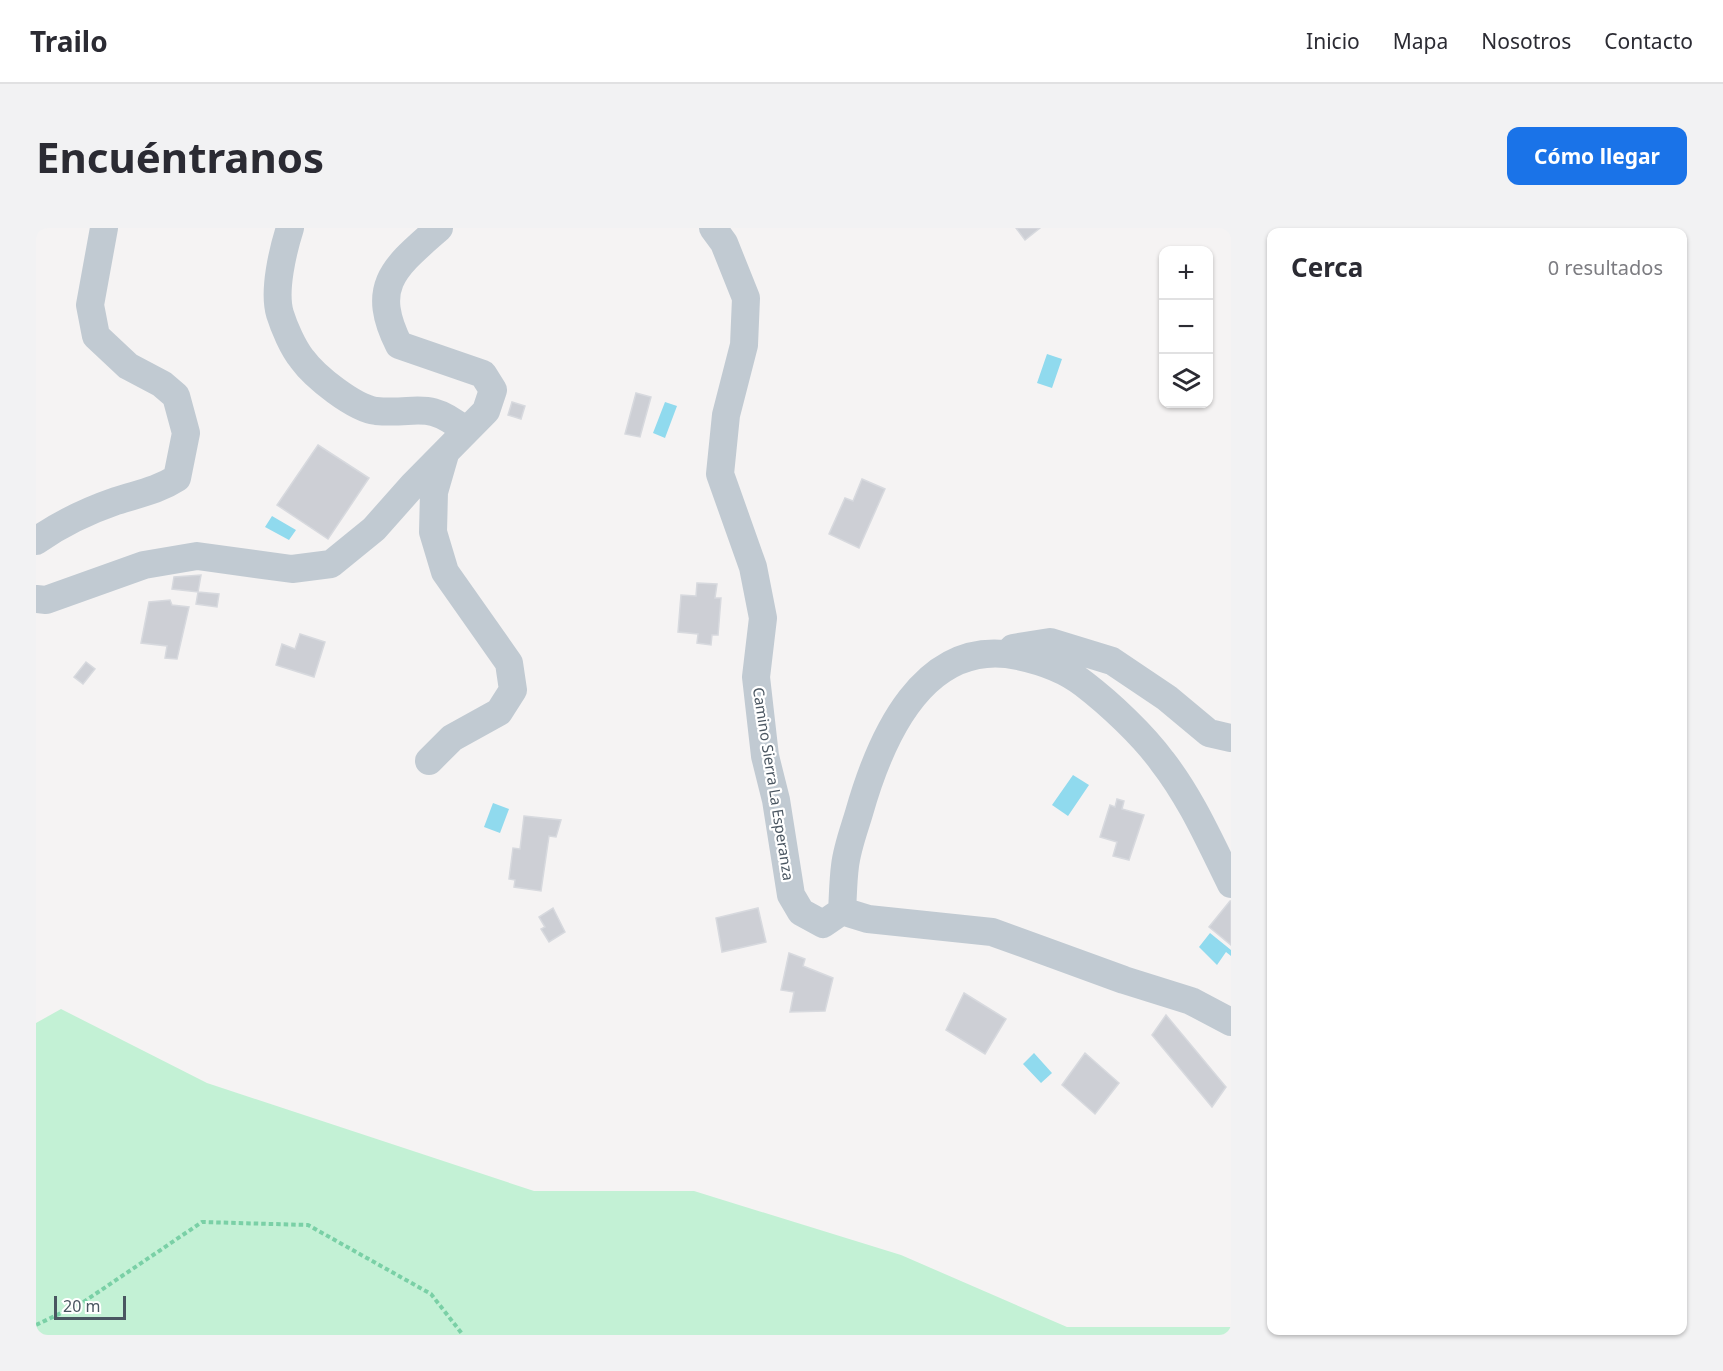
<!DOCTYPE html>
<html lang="es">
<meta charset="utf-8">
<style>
:root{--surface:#fff;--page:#f2f2f3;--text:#2b2b33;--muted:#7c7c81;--line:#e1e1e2;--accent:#1a73e8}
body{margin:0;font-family:"Noto Sans",sans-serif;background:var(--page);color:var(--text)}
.controls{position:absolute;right:18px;top:18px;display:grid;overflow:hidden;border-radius:12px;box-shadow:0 2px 4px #0004}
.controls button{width:54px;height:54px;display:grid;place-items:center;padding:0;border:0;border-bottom:2px solid var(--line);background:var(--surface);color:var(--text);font:30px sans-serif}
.scale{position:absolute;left:18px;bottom:15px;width:72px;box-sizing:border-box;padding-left:6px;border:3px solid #4a5661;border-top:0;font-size:16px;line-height:21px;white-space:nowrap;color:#4a5661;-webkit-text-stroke:4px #fff;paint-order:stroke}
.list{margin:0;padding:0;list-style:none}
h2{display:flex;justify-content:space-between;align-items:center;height:78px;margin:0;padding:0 24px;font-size:26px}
h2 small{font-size:20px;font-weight:400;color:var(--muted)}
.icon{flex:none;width:33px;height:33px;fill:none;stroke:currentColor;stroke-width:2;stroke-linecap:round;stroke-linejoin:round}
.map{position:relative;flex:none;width:1195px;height:1107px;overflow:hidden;border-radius:12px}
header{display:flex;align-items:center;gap:36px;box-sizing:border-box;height:84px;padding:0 30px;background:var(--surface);border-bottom:2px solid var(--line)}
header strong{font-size:28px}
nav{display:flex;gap:33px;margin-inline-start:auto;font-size:21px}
.intro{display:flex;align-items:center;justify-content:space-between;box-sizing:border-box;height:144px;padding:0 36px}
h1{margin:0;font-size:42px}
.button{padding:15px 27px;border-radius:12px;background:var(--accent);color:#fff;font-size:21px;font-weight:700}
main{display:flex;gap:36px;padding:0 36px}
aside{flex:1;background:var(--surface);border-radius:12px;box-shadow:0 2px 4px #0004}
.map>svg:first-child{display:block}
.green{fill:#c3f1d5}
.water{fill:#90daee}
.building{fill:#cdcfd5;stroke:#d7d9de;stroke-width:1.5}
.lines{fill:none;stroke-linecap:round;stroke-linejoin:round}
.path{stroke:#7ad0a6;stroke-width:4;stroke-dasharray:4.5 3;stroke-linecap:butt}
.street{stroke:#c1cad2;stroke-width:28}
.labels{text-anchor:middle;stroke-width:4.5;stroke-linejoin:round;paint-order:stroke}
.street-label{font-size:15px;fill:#4a5661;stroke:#fff}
</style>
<header>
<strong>Trailo</strong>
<nav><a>Inicio</a><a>Mapa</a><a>Nosotros</a><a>Contacto</a></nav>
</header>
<div class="intro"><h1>Encuéntranos</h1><a class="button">Cómo llegar</a></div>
<main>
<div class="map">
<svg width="1195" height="1107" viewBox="0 0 1195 1107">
<rect width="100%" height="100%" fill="#f5f3f3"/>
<path class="green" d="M25 781 171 855 498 963H658L865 1027 1031 1099H1195V1107H0V795Z"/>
<path class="water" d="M1011 126 1026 131 1016 160 1001 155Z
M629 174 641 178 629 210 617 205Z
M236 288 260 302 253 312 229 299Z
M1037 547 1053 557 1032 588 1016 577Z
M457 575 473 581 464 605 448 599Z
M1174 705 1195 722V728L1190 724 1181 737 1163 719Z
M998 825 1016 845 1005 855 987 836Z"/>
<path class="building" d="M980 0H1004L989 12Z
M600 165 615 169 604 209 589 206Z
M476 174 489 178 485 191 472 187Z
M282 217 333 250 292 311 241 277Z
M826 251 849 261 823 320 793 306 809 270 817 273Z
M165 347 162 364 136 361 138 349Z
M661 355 681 356 679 370H685L682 407H676L675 417 661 415 662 406 642 404 645 367 660 368Z
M162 364 183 366 181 379 160 376Z
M134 372 136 377 153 379 141 431 129 430 131 418 105 415 113 374Z
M264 406 289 414 278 449 240 437 246 416 259 421Z
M50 434 59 441 47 456 38 449Z
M1081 571 1088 573 1086 581 1108 587 1093 632 1077 628 1081 614 1064 609 1074 577 1079 579Z
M488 588 525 592 520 609 513 608 505 663 478 659 479 652 473 651 477 620 484 621Z
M1194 673H1195V717L1173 699Z
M517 680 529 704 513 714 505 701 509 699 503 689Z
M722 680 730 714 686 724 680 690Z
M753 725 769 731 767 738 797 750 789 783 754 784 758 764 745 762Z
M928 765 970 791 949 826 910 802Z
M1130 787 1190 859 1176 879 1116 807Z
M1049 825 1083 855 1059 886 1026 857Z"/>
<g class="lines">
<path class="path" d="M0 1097 46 1075 166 994 272 997 395 1066 427 1107"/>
<path class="street" d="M254 0C247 22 237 63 244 86 248 99 257 120 266 131 279 149 318 180 340 183 382 187 391 171 430 203
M677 0 688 15 710 70 708 117 690 187 684 246 717 339 727 390 720 449 729 528 740 572 755 667 765 684 787 696 806 683
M0 313C24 296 51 283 80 273 101 266 121 263 141 250L150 205 140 168 126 156 92 138 60 108 54 77 68 0
M0 371 10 372 108 337 161 328 256 341 295 336 338 301 377 257 450 183 457 162 447 146 363 117C333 57 359 39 403 0
M977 420 1014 414 1076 433 1131 470 1173 505 1195 510
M393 533 416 510 463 484 477 462 473 435 409 344 397 304 398 264 409 226
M806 683C807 668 807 653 809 638 811 620 818 602 823 585 844 511 887 408 982 428 1006 433 1029 441 1048 456 1074 476 1107 507 1126 533 1155 570 1174 614 1195 656
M806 683 832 691 956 704 1088 752 1155 773 1195 794"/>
</g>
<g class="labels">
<g class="street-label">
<text transform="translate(737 556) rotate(81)" y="5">Camino Sierra La Esperanza</text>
</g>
</g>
</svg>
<div class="controls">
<button>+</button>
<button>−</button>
<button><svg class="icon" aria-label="layers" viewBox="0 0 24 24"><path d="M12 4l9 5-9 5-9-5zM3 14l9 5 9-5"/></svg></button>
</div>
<div class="scale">20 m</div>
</div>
<aside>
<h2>Cerca<small>0 resultados</small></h2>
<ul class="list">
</ul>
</aside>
</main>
